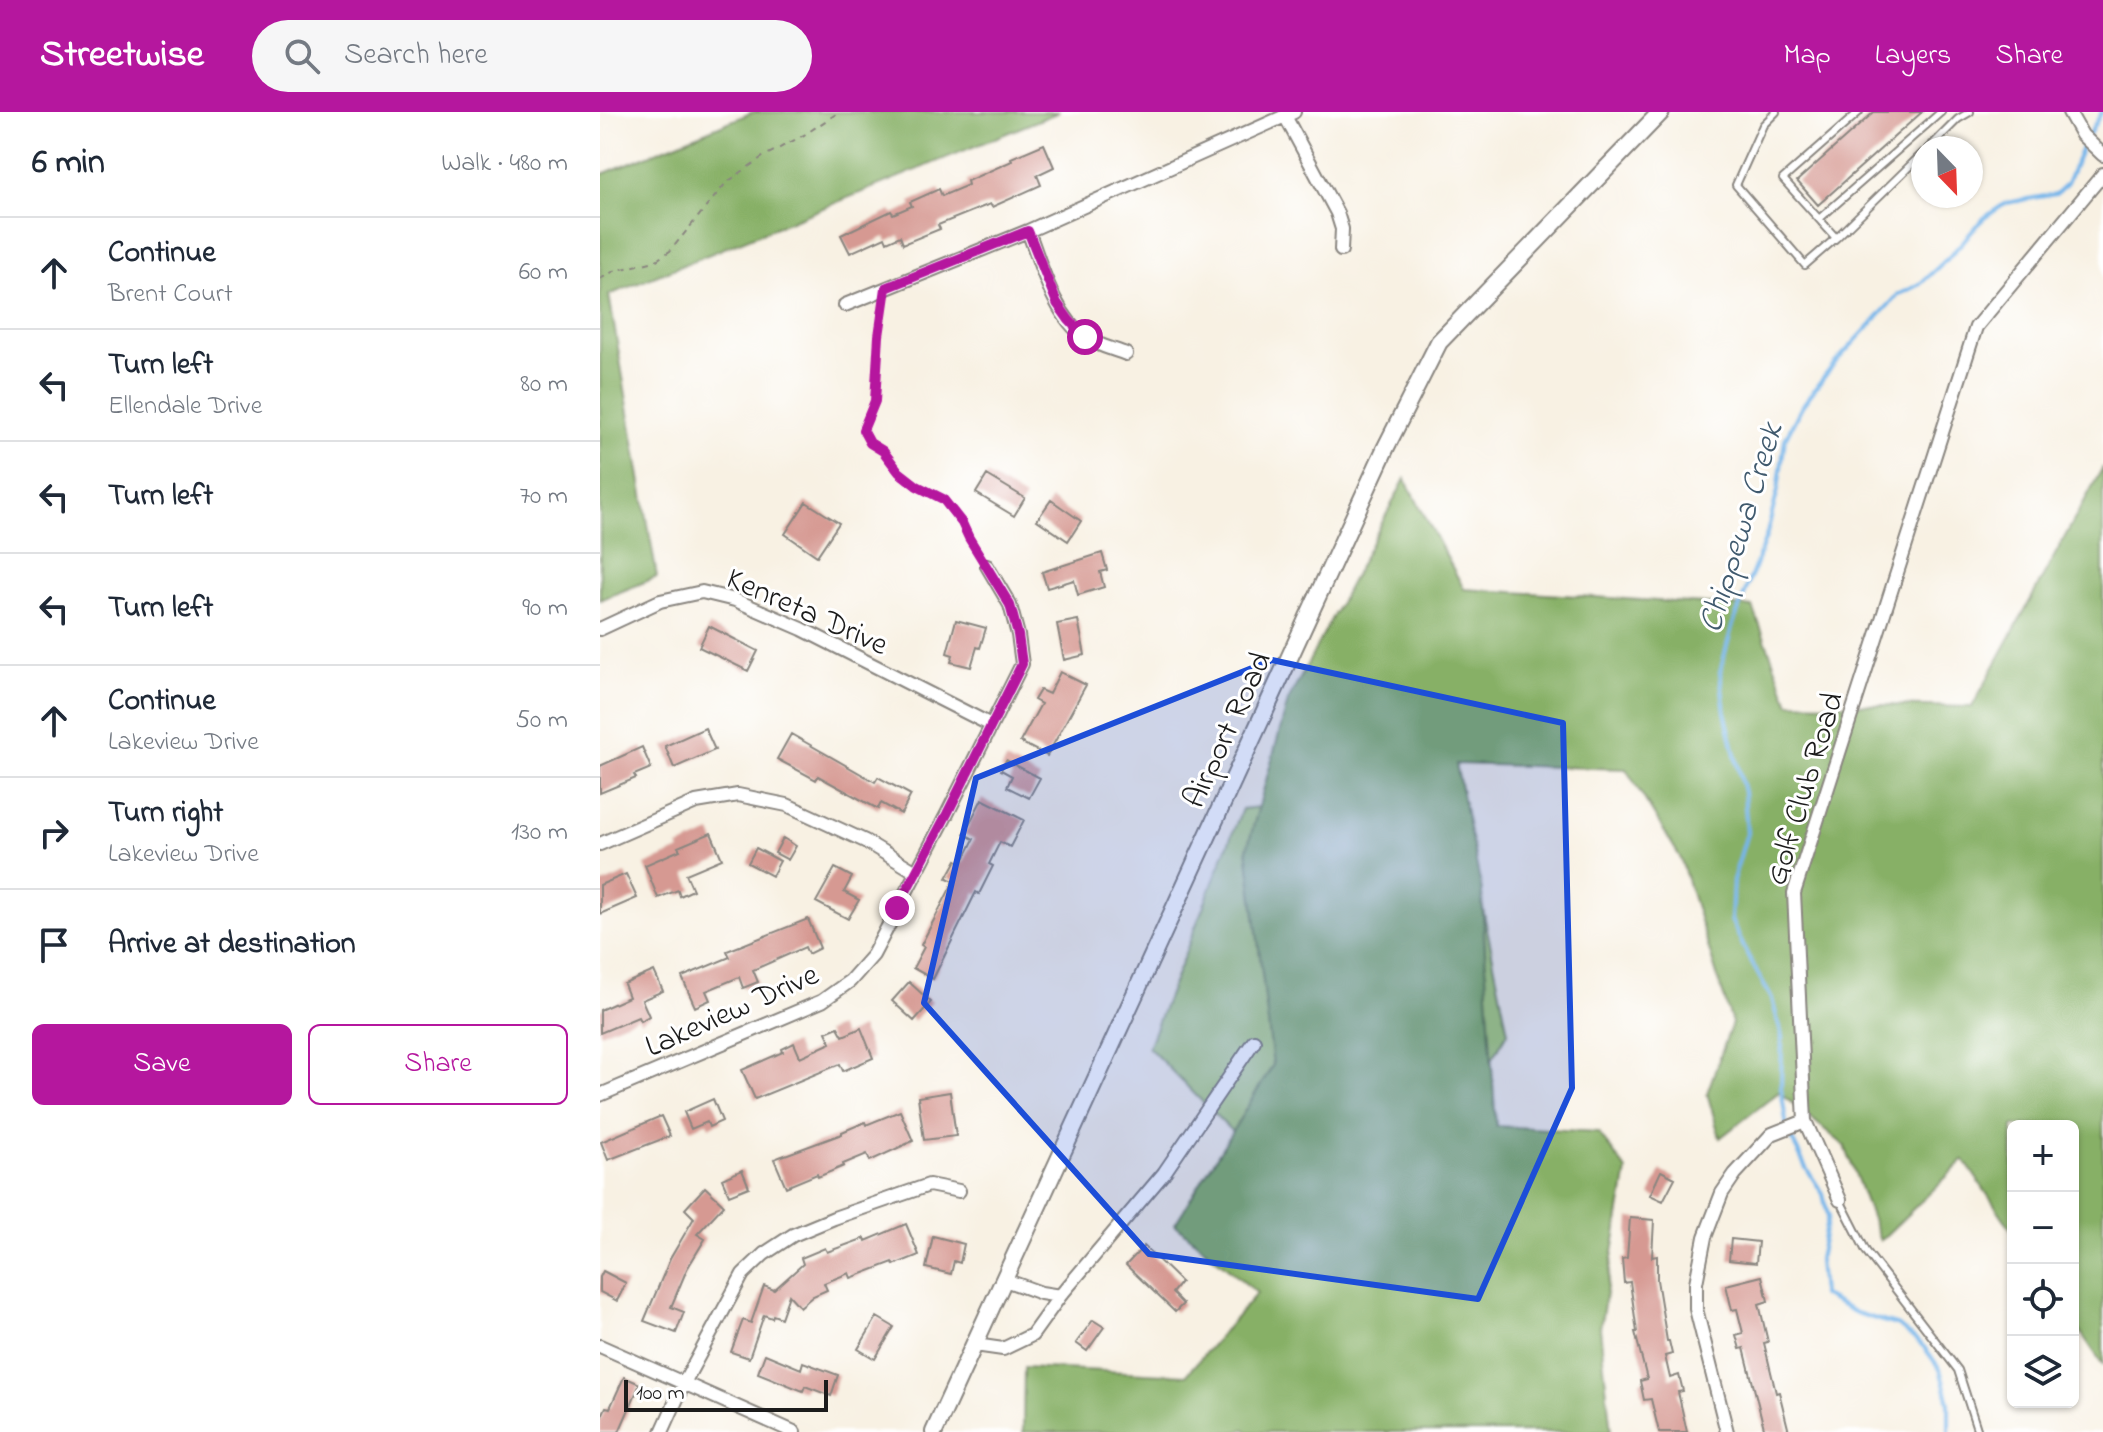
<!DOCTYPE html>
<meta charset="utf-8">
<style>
:root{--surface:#fff;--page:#f6f6f7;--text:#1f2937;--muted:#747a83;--line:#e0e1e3;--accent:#b5179e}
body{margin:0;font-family:"Indie Flower",sans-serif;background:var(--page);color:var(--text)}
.controls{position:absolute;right:24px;bottom:24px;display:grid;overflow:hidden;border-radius:12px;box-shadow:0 2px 6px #0004}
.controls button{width:72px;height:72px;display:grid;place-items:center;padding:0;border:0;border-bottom:2px solid var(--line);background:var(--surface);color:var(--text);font:40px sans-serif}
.compass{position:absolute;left:1311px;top:24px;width:72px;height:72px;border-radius:50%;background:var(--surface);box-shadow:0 2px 6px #0004;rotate:157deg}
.scale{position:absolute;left:24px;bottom:20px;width:204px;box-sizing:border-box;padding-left:8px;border:4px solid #1c1c1c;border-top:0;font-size:22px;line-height:28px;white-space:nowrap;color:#1c1c1c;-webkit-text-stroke:6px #fff;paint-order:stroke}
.stop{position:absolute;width:24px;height:24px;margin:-18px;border:6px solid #b5179e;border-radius:50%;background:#fff}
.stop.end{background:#b5179e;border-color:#fff;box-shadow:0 2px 8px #0008}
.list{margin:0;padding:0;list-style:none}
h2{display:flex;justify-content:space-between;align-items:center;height:104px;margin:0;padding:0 32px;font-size:34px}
h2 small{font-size:26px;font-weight:400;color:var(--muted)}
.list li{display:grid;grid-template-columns:52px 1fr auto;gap:24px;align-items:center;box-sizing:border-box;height:112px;padding:0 32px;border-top:2px solid var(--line)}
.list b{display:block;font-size:30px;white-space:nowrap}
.list p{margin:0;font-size:26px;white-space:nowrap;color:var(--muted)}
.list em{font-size:26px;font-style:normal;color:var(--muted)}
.actions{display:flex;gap:16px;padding:24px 32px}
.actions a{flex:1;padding:18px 0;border:2px solid var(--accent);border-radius:12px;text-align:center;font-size:28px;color:var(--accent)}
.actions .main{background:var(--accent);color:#fff}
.icon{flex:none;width:44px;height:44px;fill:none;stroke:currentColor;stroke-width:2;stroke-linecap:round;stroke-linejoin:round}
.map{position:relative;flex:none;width:1503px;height:1320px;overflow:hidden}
header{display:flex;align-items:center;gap:48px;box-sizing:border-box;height:112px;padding:0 40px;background:var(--accent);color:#fff}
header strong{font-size:38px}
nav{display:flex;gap:44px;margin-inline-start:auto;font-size:28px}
.search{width:560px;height:72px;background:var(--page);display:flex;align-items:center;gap:20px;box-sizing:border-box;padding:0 28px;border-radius:44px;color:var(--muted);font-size:30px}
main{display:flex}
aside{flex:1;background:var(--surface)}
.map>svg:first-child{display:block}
.green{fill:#aacc75;stroke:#637448;stroke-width:2}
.forest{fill:#87b066;stroke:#526641;stroke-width:2}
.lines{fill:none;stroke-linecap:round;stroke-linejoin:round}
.stream{stroke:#76b6ea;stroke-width:4}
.building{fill:#d69992}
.service-casing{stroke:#8a8680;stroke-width:10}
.minor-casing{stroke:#8a8680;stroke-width:16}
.secondary-casing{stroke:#8a8680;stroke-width:20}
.path{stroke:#8a8680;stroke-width:2;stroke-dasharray:6 6;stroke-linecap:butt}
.service{stroke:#fff;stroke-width:6}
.minor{stroke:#fff;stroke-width:12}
.secondary{stroke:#fff;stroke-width:16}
.route{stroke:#b5179e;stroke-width:10}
.marked{fill:#1d4ed8;fill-opacity:0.2;stroke:#1d4ed8;stroke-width:6;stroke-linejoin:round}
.labels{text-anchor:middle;stroke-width:6;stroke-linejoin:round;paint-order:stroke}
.street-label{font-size:32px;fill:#1c1c1c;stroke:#fff}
.water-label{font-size:34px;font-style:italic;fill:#405a6e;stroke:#fff}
</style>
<header>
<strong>Streetwise</strong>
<div class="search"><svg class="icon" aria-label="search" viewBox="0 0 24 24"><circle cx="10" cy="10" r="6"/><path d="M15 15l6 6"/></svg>Search here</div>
<nav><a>Map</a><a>Layers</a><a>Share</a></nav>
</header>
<main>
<aside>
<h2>6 min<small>Walk · 480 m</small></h2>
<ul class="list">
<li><svg class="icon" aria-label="ahead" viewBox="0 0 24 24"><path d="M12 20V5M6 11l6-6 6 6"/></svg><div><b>Continue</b><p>Brent Court</p></div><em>60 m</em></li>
<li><svg class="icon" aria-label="left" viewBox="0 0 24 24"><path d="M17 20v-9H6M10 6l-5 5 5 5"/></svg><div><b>Turn left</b><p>Ellendale Drive</p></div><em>80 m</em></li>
<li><svg class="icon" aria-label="left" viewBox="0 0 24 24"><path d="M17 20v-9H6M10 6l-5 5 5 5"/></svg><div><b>Turn left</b></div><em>70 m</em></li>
<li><svg class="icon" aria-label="left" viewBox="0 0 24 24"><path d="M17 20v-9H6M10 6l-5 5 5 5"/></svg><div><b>Turn left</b></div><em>90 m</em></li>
<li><svg class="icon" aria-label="ahead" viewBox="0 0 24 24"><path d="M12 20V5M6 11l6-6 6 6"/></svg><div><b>Continue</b><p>Lakeview Drive</p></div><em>50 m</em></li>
<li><svg class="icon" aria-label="right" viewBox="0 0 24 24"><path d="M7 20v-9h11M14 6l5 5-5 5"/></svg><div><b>Turn right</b><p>Lakeview Drive</p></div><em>130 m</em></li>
<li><svg class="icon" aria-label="arrive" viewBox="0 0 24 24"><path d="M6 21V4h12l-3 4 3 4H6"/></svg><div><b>Arrive at destination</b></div></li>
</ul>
<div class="actions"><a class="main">Save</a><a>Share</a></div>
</aside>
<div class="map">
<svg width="1503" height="1320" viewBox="0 0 1503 1320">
<rect width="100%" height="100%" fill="#fff"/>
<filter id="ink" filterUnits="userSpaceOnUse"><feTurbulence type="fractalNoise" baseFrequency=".0125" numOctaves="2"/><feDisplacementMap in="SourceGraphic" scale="16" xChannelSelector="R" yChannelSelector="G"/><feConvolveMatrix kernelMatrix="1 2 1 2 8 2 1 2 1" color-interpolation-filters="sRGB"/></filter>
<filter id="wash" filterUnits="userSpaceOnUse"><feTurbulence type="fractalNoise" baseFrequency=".006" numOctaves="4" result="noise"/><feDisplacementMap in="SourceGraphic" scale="32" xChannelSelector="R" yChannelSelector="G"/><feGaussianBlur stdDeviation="1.8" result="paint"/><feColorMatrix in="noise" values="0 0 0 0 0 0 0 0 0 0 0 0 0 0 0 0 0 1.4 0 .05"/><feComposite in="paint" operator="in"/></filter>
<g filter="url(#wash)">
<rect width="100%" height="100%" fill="#f8f1e3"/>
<path class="green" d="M858 673 908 920 844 1030 651 1039 548 935 642 697Z"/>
<path class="forest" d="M153 0H459L9 183 57 465 0 488V63Z
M1503 355V1253L1473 1209V1014H1413V1120L1364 1048 1280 1129 1245 1034 1179 980 1120 1026 1107 981 1132 911 1080 745 1026 657 856 652 882 779 887 880 896 1014 998 1020 1027 1059 1000 1216 1011 1320H649L645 1317 636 1320H423L424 1255 586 1263 657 1181 575 1112 673 953 647 737 688 589 805 367 864 477 1153 495 1189 591 1372 595Z"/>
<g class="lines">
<path class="stream" d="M1349 1320V1291L1340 1257 1324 1235 1299 1214 1256 1201 1222 1183 1219 1147 1228 1104 1223 1082 1206 1056 1187 1017 1181 976 1182 925 1172 887 1148 844 1131 808 1133 768 1147 721 1144 680 1125 600 1120 560 1132 515 1166 425 1178 378 1185 327 1202 294 1234 252 1298 183 1320 172 1349 145 1384 106 1406 91 1456 82 1467 71 1484 31 1502 0"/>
</g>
<g id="blocks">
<path class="building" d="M1274 0H1322L1218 93 1197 69Z
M444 32 454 55 437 63 441 73 392 95 390 92 338 113 340 117 303 132 300 124 287 130 285 125 250 141 241 123 291 99 293 102 312 94 310 90 339 77 342 84 368 73 367 69 412 49 411 46Z
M387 363 425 386 414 404 376 381Z
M451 388 481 409 468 429 437 408Z
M206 390 239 411 217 444 185 422Z
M502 441 507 458 500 460 504 475 478 483 474 468 447 476 442 460Z
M356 508 386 516 380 536 377 535 371 555 351 550 353 543 347 541Z
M478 508 485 543 464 548 457 512Z
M109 514 158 539 148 559 99 535Z
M460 560 486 573 447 644 420 630 441 592 434 588 440 578 449 582Z
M105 616 115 638 74 656 65 634Z
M191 622 275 670 278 665 311 683 301 702 281 691 278 697 218 664 216 668 177 647Z
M42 635 51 656 34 663 36 666 0 681V654Z
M406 648 440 666 429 686 407 675 412 664 401 658Z
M382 687 424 708 410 735 400 730 389 752 393 754 379 782 376 780 333 867 313 856 324 835 321 833 354 769 347 766 357 748 362 751 374 727 364 722Z
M111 721 122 747 86 762 93 778 80 784 78 778 58 786 45 753 80 738 78 735Z
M183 726 196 734 188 748 175 741Z
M156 736 180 749 172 764 148 751Z
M235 756 252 765 244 780 259 788 248 807 216 790Z
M26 762 37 786 0 802V773Z
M208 807 220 836 208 842 205 835 153 858 158 870 143 876 139 865 106 879 110 888 95 895 82 865 130 845 127 839Z
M54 859 63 879 42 888 49 904 40 909 38 905 0 921V898L29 885 24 872Z
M309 870 331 890 314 909 292 889Z
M238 915 243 924 261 916 273 946 243 959 240 952 155 987 142 958 183 940 182 937 194 931 200 945 231 931 226 920Z
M350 980 356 1024 324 1028 318 985Z
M113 987 122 1009 109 1015 107 1010 91 1017 84 1000Z
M300 999 313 1029 270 1049 267 1042 243 1052 244 1054 218 1065 217 1062 186 1075 174 1047 242 1022V1020L265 1010 266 1013Z
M61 1004 70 1024 8 1048 1 1030Z
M142 1058 149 1075 129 1083 122 1067Z
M1061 1059 1075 1066 1063 1089 1050 1083Z
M105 1075 124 1093 97 1122 105 1127 87 1157 71 1195 84 1200 76 1221 44 1209 70 1147 94 1106 85 1097Z
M1030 1106 1054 1108 1052 1145 1057 1144V1168L1067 1229H1069L1072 1242 1065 1244 1070 1266 1079 1263 1083 1279 1078 1280 1087 1320H1059L1051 1287 1044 1288 1040 1269 1047 1267 1035 1220H1037L1030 1170 1024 1171 1022 1147 1027 1146Z
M306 1112 319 1143 294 1153 293 1150 251 1166 249 1161 224 1171 227 1178 213 1184 200 1195 189 1183 181 1206 173 1203 172 1206 164 1203 149 1246 131 1240 143 1208 151 1211 164 1174 174 1178 203 1152 201 1146 225 1136 227 1140 265 1126 266 1129Z
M333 1124 364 1132 360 1151 354 1149 351 1162 326 1156Z
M1131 1127 1158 1130 1156 1151 1129 1148Z
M544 1134 581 1170 572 1181 583 1192 575 1200 526 1153Z
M3 1159 26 1171 17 1189 0 1180V1165Z
M1162 1164 1168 1189 1159 1192 1168 1230 1164 1231 1176 1281 1179 1280 1189 1320H1165L1144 1236 1140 1237 1136 1223 1143 1221 1137 1197 1132 1198 1126 1173Z
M277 1205 294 1215 275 1247 258 1237Z
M493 1208 504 1215 487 1239 476 1231Z
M165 1242 201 1257 203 1250 238 1263 231 1284 205 1274 203 1279 158 1261Z
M24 1265 40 1272 19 1320H0V1308L6 1295 10 1296Z"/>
</g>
</g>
<g filter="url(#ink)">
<use href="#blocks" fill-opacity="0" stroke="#8a8680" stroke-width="2"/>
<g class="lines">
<defs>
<path id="service" d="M1176 0 1163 13 1136 73 1205 153 1236 126
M1259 0 1183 67 1236 126 1323 41
M1329 36 1358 7 1370 0
M1219 107 1341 0
M1240 1088 1266 1139 1358 1258 1378 1320"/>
<path id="minor" d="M1469 0 1482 23 1503 43
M685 4 737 101 742 117 741 138
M428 119C441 152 454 204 485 225 496 233 513 237 526 242
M245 193 428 119 694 0
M0 517 60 489 102 480 135 488 202 517 391 613
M0 732 96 690 138 683 187 693 265 729 316 760
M0 983 222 889 250 869 273 843 347 702 422 552 418 523 410 493 387 454
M1240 1088 1205 1009 1194 781 1376 215 1503 62
M405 1168 441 1181 460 1184
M375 1233 403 1237 432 1223 460 1184 564 1061 654 929
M0 1234 194 1320
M62 1320 84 1271 143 1162 164 1142 193 1123 234 1106 329 1073 359 1079
M1127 1320 1096 1197V1171L1105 1125 1122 1081 1135 1062 1172 1022 1205 1009"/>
<path id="secondary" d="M334 1320 786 335 839 230 1061 0"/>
</defs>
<use href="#service" class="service-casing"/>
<use href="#minor" class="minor-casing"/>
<use href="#secondary" class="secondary-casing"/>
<path class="path" d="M0 167 14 159 55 149 70 139 126 71 161 46 204 23 239 0
M283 193 276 261 275 289 263 318C270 331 274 331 284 340 295 351 301 362 314 372 322 378 333 380 341 386 359 399 367 424 379 442"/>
<use href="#service" class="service"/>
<use href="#minor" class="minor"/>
<use href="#secondary" class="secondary"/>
</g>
</g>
<g class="lines" filter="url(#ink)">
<path class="route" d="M297 796 347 702 422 552 418 523 410 493 369 426 362 411 343 387 317 374 299 360 283 339 270 331 263 318 275 289 279 224 286 176 428 119 457 191 469 208 485 225"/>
</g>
<path class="marked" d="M672 548 963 611 972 976 878 1187 549 1142 324 891 376 666Z"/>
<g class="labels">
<g class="street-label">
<text transform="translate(208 498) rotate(24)" y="11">Kenreta Drive</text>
<text transform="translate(626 617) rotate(-65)" y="11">Airport Road</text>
<text transform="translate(1203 676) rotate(-73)" y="11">Golf Club Road</text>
<text transform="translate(131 897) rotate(-24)" y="11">Lakeview Drive</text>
</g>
<g class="water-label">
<text transform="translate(1139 415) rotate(-73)" y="12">Chippewa Creek</text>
</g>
</g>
</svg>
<div class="controls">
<button>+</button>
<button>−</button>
<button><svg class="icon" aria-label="locate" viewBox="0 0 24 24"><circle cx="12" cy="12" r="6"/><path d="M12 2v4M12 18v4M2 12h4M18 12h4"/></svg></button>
<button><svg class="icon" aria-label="layers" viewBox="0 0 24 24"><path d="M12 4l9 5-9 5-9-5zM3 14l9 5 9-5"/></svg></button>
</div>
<svg class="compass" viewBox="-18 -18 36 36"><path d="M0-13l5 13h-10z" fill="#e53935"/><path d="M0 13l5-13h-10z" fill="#747a83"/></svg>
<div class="scale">100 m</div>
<div class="stop" style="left:485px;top:225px"></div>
<div class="stop end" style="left:297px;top:796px"></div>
</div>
</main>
